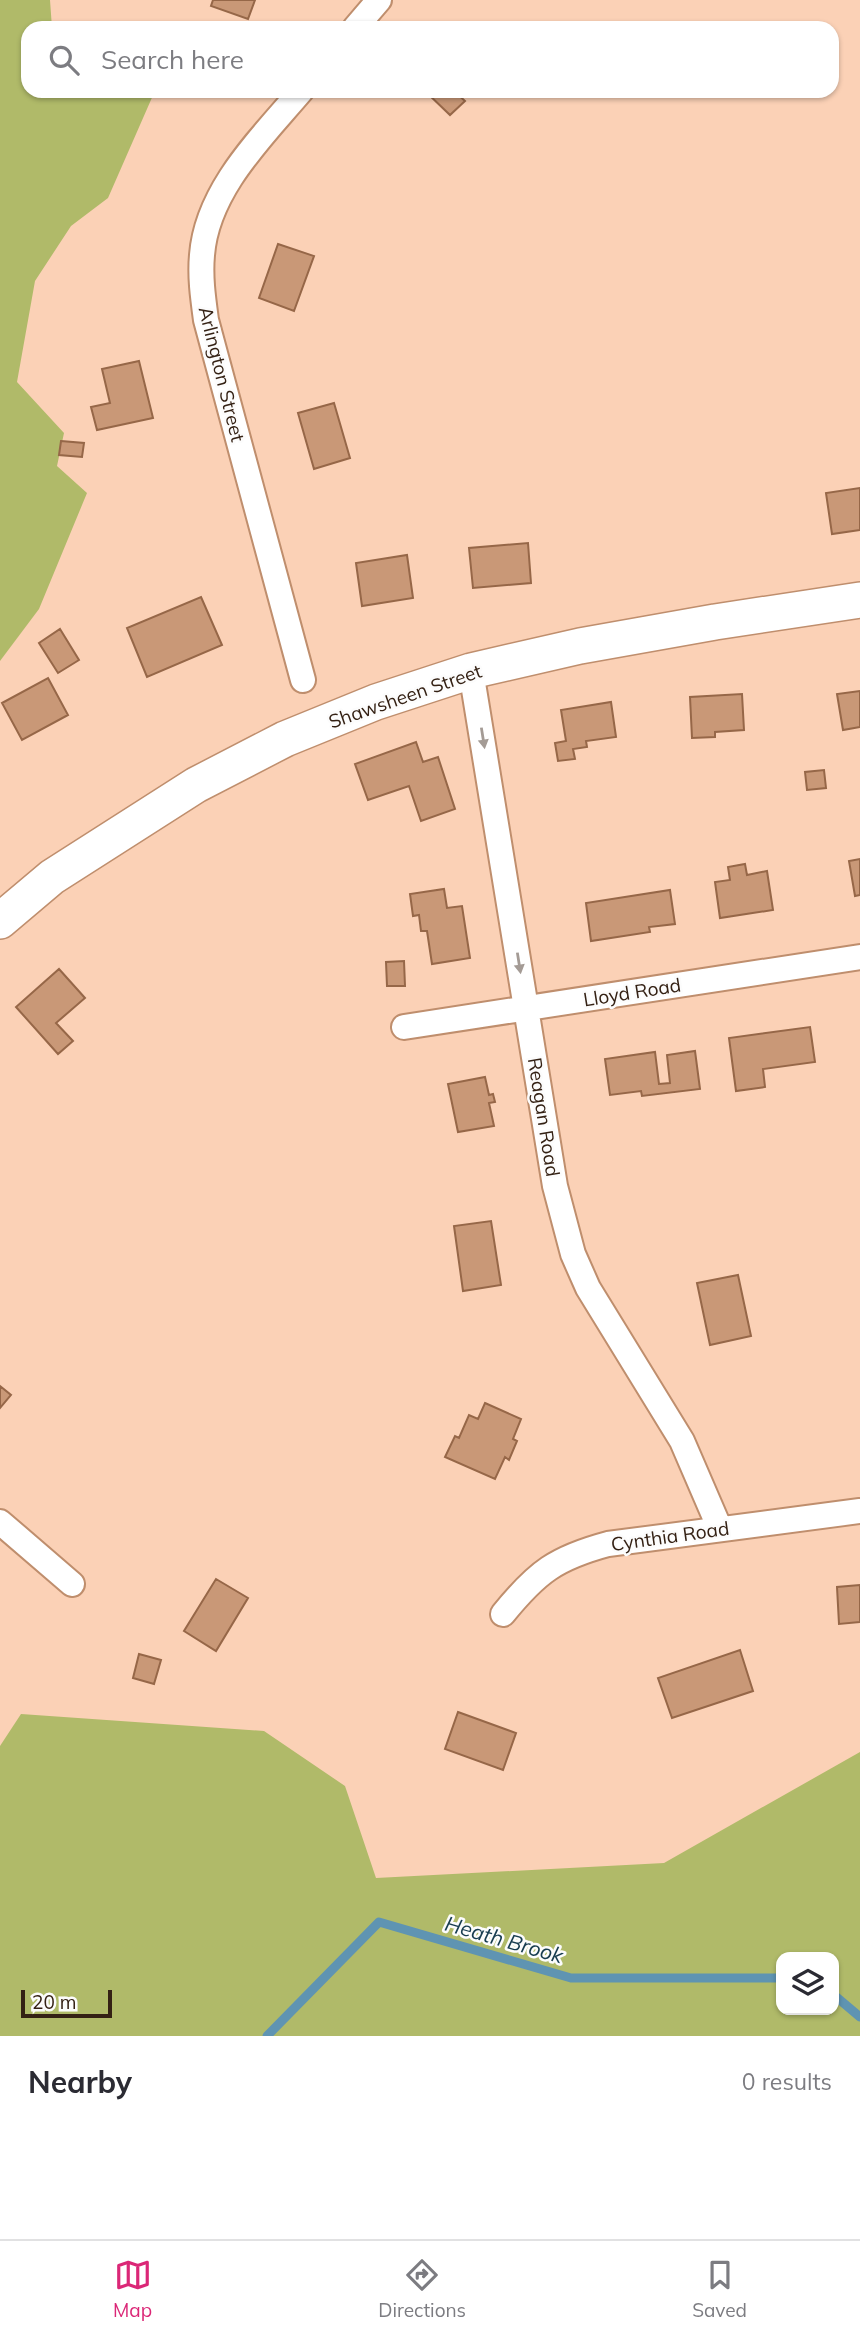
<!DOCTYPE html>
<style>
:root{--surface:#fff;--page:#f7f7f7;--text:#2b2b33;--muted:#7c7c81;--line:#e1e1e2;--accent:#db2777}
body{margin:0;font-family:Mulish,sans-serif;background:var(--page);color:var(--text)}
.controls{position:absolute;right:21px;bottom:21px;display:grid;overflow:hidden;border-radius:14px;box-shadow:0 2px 5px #0004}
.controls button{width:63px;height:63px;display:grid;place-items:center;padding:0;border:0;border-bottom:2px solid var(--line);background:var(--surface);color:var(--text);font:35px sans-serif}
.scale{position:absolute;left:21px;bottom:18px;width:91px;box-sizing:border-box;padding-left:7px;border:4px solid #342114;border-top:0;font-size:19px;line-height:24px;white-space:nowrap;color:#342114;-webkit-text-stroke:5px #fcfcfc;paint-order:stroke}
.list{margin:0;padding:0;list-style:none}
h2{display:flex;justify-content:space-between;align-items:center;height:91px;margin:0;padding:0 28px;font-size:30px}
h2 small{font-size:23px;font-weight:400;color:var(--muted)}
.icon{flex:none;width:38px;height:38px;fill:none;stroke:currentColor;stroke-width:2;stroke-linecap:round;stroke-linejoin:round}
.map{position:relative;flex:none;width:860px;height:2036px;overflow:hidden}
.search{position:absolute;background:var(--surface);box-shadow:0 2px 5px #0004;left:21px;right:21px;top:21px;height:77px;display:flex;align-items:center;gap:18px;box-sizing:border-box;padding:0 24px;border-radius:21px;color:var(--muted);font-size:26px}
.sheet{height:203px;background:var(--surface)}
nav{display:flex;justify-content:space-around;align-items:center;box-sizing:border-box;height:98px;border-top:2px solid var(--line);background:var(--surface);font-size:19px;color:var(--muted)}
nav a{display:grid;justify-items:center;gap:4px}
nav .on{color:var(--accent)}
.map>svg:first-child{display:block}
.green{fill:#b0ba69;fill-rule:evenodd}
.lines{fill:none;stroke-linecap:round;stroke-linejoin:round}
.stream{stroke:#5f94b2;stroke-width:9}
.building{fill:#c99877;stroke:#966748;stroke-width:2}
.minor-casing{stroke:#bf8e6d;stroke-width:28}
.secondary-casing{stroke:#bf8e6d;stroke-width:38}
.minor{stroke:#fff;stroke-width:24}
.secondary{stroke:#fff;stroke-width:35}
.oneway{fill:#a49b95}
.labels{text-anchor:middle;stroke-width:5;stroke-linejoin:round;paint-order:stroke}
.street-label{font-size:19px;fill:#342114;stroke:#fcfcfc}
.water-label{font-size:21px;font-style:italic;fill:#173c4f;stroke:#fcfcfc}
</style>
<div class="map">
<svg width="860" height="2036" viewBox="0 0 860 2036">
<rect width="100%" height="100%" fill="#fbd1b6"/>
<path class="green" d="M0 0H50L52 28H28V91L154 93 108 198 71 226 35 281 17 382 64 433 57 466 87 493 39 609 0 661Z
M21 1714 264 1731 345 1786 376 1878 664 1863 860 1752V2036H0V1746ZM834 1957V2010H781V1957Z"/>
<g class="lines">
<path class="stream" d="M834 1995 860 2017
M267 2036 379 1922 571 1978H781"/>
</g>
<path class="building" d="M213 0H255L248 19 211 6Z
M425 91H454L465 101 450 115Z
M278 244 314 256 294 311 259 298Z
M139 361 153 418 97 430 91 407 110 403 102 369Z
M334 403 350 458 314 469 298 413Z
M61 441 84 443 82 457 59 455Z
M860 488V530L832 534 826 493Z
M528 543 531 583 473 588 469 548Z
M407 555 413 598 362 606 356 563Z
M201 597 222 645 147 677 127 628Z
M60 629 79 660 58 673 39 643Z
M48 678 68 715 22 740 2 703Z
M860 691V727L843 730 837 694Z
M742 694 744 730 715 732V737L692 738 690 697Z
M611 702 616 737 586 741 587 747 573 749 575 759 558 761 555 743 566 741 561 710Z
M416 742 423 762 438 757 455 809 421 821 409 786 368 800 355 764Z
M824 770 826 788 807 790 805 772Z
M860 859V895L855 896 849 861Z
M745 864 747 875 767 871 773 910 720 918 715 882 730 880 728 867Z
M444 889 447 908 462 906 470 958 432 964 427 931H421L419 915 413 916 410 894Z
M670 890 675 924 649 927 650 932 591 941 586 903Z
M404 961 405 986H387L386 962Z
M59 969 85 998 56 1023 73 1041 58 1054 16 1007Z
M810 1027 815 1062 763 1069 765 1087 736 1091 729 1038Z
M695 1051 700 1089 642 1096 641 1091 610 1095 605 1059 655 1052 659 1084 670 1083 667 1055Z
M485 1077 489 1095 493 1094 495 1102 489 1103 494 1126 458 1132 448 1084Z
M491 1221 501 1285 463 1291 454 1226Z
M738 1275 751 1336 710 1345 697 1283Z
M0 1386 11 1395 0 1408Z
M485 1403 521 1419 513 1439 517 1441 509 1460 505 1457 495 1479 445 1457 455 1436 459 1438 469 1415 478 1419Z
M216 1579 248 1598 216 1651 184 1631Z
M860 1585V1622L839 1624 837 1587Z
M740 1650 753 1691 672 1718 658 1678Z
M139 1654 161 1660 154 1684 133 1678Z
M458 1712 516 1733 503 1770 445 1749Z"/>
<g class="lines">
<defs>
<path id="minor" d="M355 28 379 0
M301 91C261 138 207 190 202 255 200 277 203 298 206 320L303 680
M471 671 555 1186 573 1254 588 1288 682 1441 720 1529
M404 1027 860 957
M0 1522 72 1584
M503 1614C537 1572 556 1558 608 1544L860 1511"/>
<path id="secondary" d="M0 921 52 877 196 785 285 739 376 702 471 671 580 646 715 622 860 600"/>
</defs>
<use href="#minor" class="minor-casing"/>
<use href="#secondary" class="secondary-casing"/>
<use href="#minor" class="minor"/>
<use href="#secondary" class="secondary"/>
</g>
<defs><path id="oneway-solid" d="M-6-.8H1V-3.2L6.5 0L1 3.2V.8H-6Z" transform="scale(1.75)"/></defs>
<g class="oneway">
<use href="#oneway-solid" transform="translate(483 738) rotate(81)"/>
<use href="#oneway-solid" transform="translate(519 963) rotate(81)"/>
</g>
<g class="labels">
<g class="street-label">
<text transform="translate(222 374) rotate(76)" y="7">Arlington Street</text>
<text transform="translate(405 696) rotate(-19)" y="7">Shawsheen Street</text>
<text transform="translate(632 992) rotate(-9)" y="7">Lloyd Road</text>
<text transform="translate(544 1117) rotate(81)" y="7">Reagan Road</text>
<text transform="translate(670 1536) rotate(-8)" y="7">Cynthia Road</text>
</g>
<g class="water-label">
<text transform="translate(504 1940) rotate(16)" y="7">Heath Brook</text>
</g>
</g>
</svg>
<div class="controls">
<button><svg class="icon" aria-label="layers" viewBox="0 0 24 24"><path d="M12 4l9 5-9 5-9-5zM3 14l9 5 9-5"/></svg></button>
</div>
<div class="scale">20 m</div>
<div class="search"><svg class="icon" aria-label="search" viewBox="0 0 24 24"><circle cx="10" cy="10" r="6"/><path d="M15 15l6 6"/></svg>Search here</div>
</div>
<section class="sheet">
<h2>Nearby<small>0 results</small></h2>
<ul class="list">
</ul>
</section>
<nav>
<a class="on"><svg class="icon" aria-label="map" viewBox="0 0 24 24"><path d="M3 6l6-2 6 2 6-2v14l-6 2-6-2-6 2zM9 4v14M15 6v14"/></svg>Map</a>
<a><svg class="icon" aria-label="directions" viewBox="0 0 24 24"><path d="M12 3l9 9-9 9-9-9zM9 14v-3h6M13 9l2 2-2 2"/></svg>Directions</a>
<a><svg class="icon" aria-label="saved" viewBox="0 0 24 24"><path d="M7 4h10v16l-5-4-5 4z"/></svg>Saved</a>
</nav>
